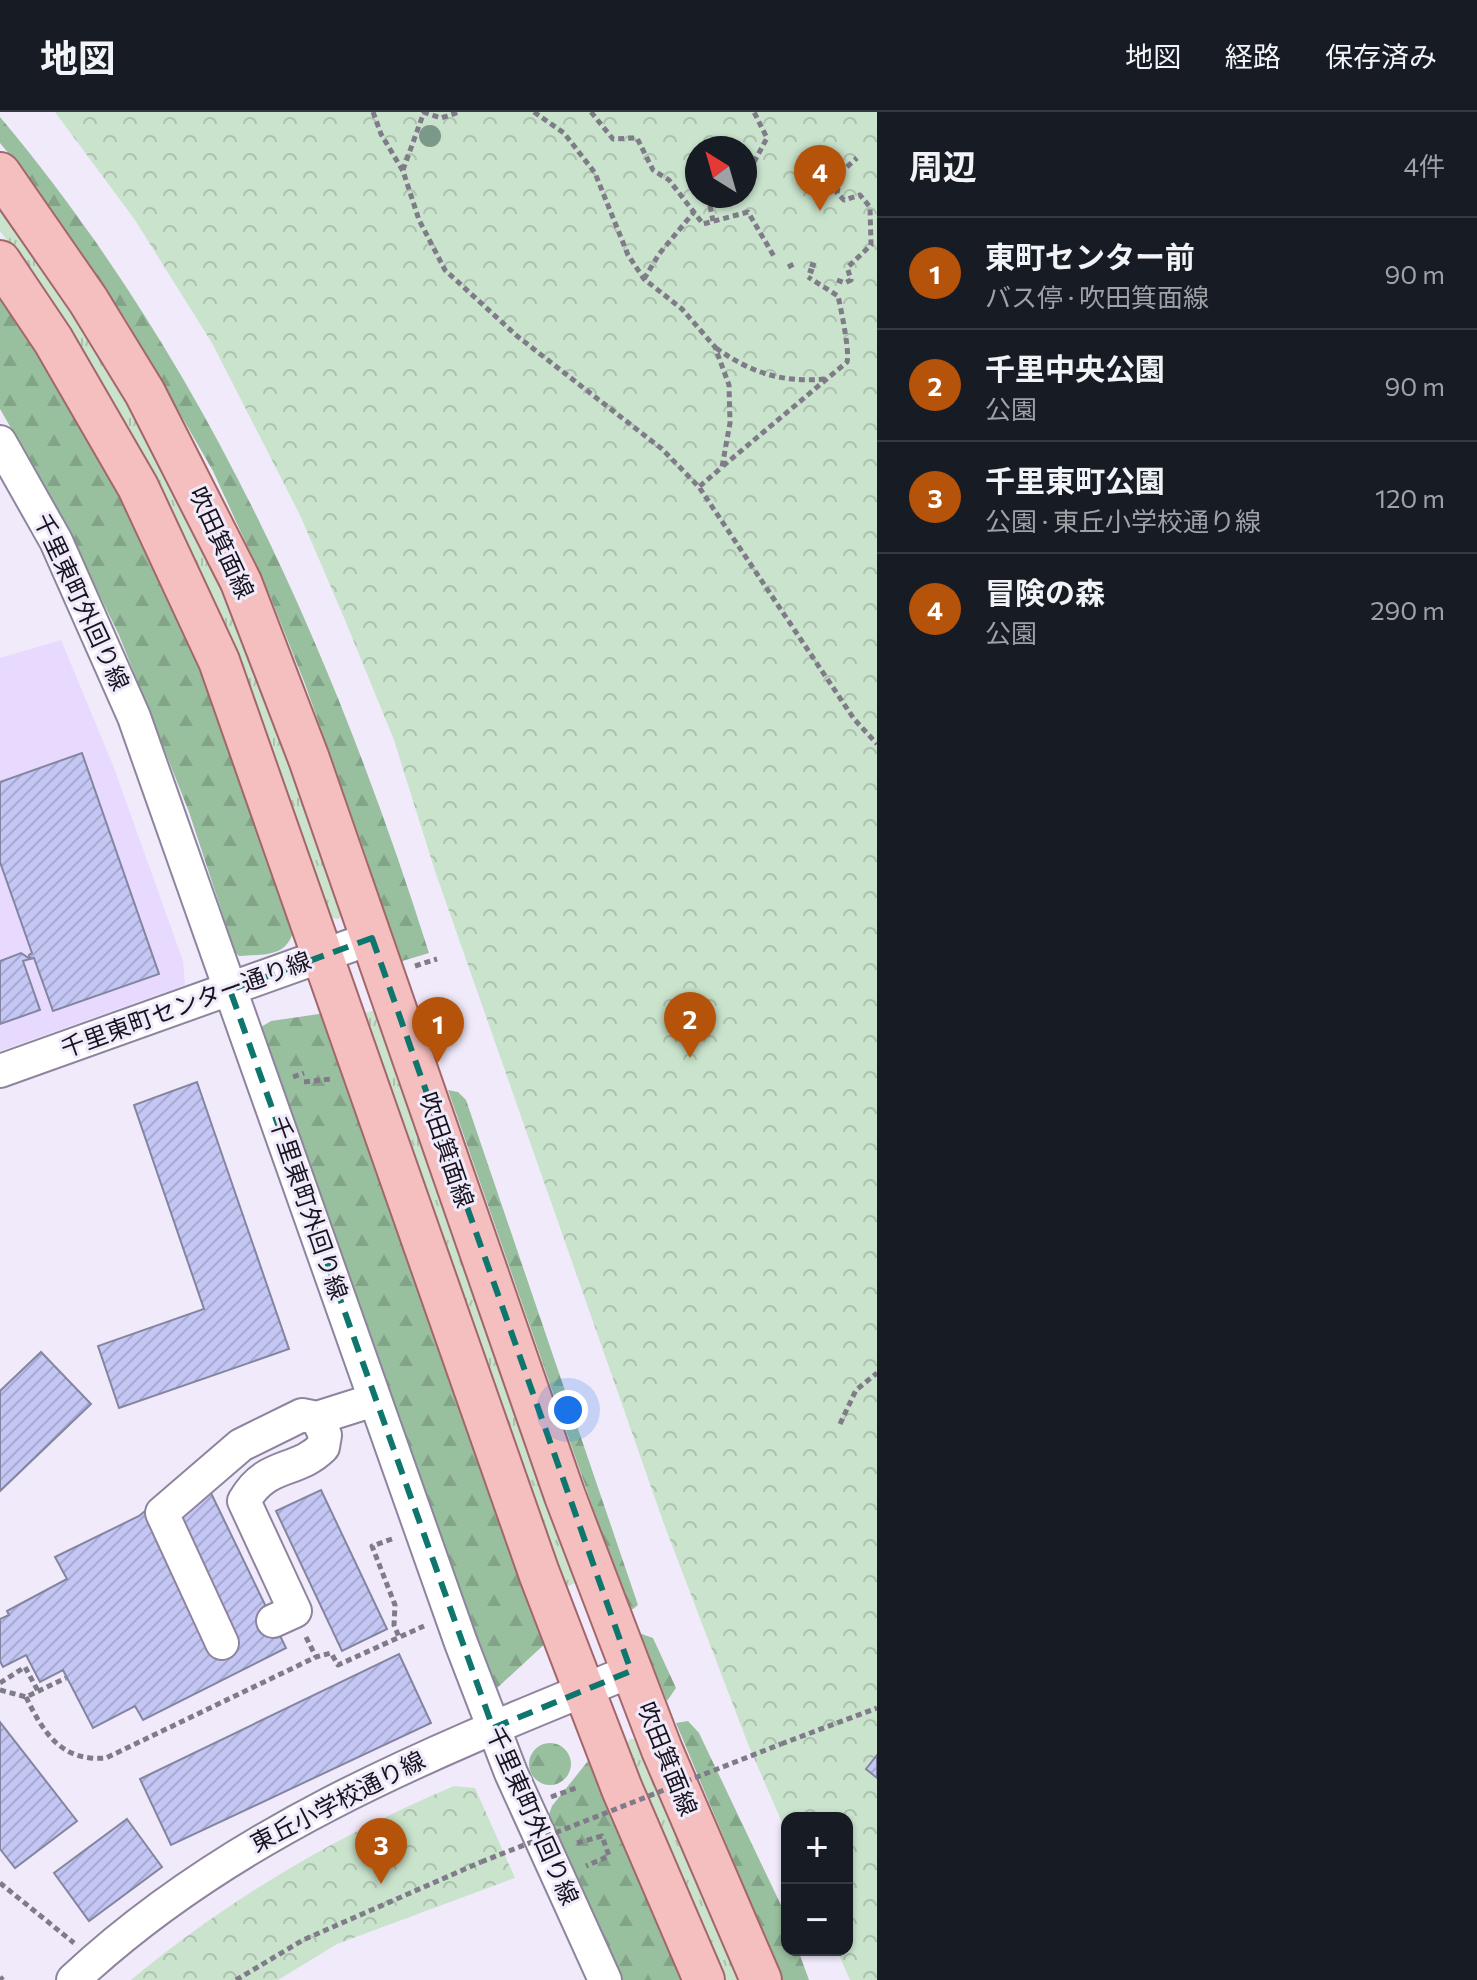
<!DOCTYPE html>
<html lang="ja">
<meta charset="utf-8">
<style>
:root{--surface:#171b24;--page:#20242c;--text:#f1f3f6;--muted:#9ea1a6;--line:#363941;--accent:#b45309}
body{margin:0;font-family:Commissioner,"Noto Sans JP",sans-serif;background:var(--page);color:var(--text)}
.controls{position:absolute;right:24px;bottom:24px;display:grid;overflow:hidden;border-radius:16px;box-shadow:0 2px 6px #0004}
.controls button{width:72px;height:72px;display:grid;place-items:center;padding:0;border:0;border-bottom:2px solid var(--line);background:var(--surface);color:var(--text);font:40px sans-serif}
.compass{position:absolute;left:685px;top:24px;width:72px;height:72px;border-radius:50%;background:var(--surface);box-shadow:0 2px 6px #0004;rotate:323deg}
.you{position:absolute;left:568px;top:1298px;width:28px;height:28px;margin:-20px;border:6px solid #fff;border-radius:50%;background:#1a73e8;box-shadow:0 0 0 12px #1a73e833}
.badge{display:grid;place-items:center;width:52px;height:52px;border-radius:50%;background:var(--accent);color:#fff;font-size:26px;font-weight:700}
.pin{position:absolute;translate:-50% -66px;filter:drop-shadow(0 2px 4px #0008)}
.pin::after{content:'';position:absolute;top:42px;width:28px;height:24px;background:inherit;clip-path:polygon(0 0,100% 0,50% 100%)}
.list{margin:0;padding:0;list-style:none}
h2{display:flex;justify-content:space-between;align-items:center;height:104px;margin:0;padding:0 32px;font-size:34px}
h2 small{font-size:26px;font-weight:400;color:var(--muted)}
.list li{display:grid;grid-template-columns:52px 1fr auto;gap:24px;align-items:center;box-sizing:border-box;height:112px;padding:0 32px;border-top:2px solid var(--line)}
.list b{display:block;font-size:30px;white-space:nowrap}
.list p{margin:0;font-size:26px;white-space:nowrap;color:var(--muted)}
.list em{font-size:26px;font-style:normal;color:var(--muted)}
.map{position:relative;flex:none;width:877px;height:1868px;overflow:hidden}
header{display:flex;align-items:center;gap:48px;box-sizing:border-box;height:112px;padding:0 40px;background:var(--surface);border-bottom:2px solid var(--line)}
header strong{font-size:38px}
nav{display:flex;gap:44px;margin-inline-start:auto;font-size:28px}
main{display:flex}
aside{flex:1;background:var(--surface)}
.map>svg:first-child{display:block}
.built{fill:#e8dafe}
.grass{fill:url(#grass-tufts)}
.forest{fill:url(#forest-firs)}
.park{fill:url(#park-crowns);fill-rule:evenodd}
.building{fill:url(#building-hatch);stroke:#8485a0;stroke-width:2}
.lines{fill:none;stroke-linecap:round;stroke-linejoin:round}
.minor-casing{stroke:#8f849e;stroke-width:36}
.major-casing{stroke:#a3676b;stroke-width:44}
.path{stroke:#807b89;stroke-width:5;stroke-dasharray:6 4;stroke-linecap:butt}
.minor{stroke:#fff;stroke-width:32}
.major{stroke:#f5bebf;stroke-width:40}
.path-bridge{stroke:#807b89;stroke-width:5;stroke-dasharray:6 4;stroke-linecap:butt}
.tree{fill:#7b9989}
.marked{fill:none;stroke:#0f766e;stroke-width:6;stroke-dasharray:16 10;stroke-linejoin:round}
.labels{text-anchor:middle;stroke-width:6;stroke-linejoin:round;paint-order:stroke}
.street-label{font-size:24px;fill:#18141e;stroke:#f0eafb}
</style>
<header>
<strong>地図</strong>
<nav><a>地図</a><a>経路</a><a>保存済み</a></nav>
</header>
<main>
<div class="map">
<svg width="877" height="1868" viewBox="0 0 877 1868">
<defs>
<pattern id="grass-tufts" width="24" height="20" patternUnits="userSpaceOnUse" patternTransform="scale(2)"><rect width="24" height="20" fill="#c9e3cc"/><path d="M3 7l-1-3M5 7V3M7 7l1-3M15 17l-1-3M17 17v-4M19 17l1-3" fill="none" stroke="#acc2af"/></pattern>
<pattern id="forest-firs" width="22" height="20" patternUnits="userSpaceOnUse" patternTransform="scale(2)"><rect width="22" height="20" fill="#99c09e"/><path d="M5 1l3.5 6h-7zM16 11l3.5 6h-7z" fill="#83a488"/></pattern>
<pattern id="park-crowns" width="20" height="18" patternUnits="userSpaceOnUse" patternTransform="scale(2)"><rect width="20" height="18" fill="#c9e3cc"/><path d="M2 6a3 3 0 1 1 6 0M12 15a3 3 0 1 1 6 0" fill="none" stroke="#acc2af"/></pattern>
<pattern id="building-hatch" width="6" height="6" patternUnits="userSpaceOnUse" patternTransform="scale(2)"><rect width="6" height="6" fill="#c4c6f4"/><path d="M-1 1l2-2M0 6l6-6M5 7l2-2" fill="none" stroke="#a8a9d1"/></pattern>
</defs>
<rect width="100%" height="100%" fill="#f0eafb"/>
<path class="built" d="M61 528 114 656 183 849 185 873 0 939V546Z"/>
<path class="grass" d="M0 90C74 201 149 312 205 434 260 554 302 678 343 803L338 807 330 805 327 798 18 143 0 119Z
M379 897 580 1469 564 1476 361 902Z
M630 1627H637L742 1868H724L625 1634Z"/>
<path class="forest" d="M0 5C204 248 334 541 429 841L399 850 367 747 305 572 270 484 213 359 126 208 28 65 0 31Z
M0 179 99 337 215 587 294 817C287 846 264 842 239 844L235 840 189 700 119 523 59 400 0 297Z
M326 901 549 1528 495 1578 261 915 271 909Z
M448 978 458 980 466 988 638 1493 629 1500Z
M639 1521 653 1526 676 1576 667 1589Z
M688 1609 699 1621 780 1791 787 1808V1838H798L809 1868H783L676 1611Z
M529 1652a21 21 0 1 1 42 0a21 21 0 1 1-42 0Z
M592 1644 686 1868H619L548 1705 552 1694Z"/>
<path class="park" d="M55 0H877V1868H850L837 1838H847V1706H787V1722L748 1632 664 1412 435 759 394 628 345 508 300 403 212 231 135 108ZM697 36H745V84H697Z
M454 1674 475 1676 515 1766 337 1832 278 1868H131C228 1787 338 1723 454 1674Z"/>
<path class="building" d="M82 641 159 862 53 899 34 846 30 847 29 843 32 841 0 750V670Z
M21 841 30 847 23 849 40 898 0 912V849Z
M197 970 289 1237 119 1296 98 1234 204 1197 134 993Z
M41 1240 91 1292 0 1379V1279Z
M211 1345 209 1377 286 1536 143 1608 135 1594 93 1616 63 1558 40 1570 26 1543 3 1555 0 1549V1507L9 1503 7 1499 67 1467 55 1445 139 1404Z
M321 1378 387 1517 342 1539 276 1399Z
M399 1542 431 1611 171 1733 140 1667Z
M0 1610 77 1709 15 1756 0 1737Z
M877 1643V1666L866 1657Z
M127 1707 162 1755 89 1809 54 1761Z"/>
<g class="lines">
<defs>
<path id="minor" d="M0 330 56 429 134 605 461 1531 511 1661 605 1868
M0 959 372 826
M273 1509 295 1499 244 1389C267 1349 296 1362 323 1335L325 1323 317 1306
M222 1531 162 1401 241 1333 302 1303 317 1306 374 1288
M73 1868C232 1719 432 1640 631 1559"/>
<path id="major" d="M0 61 88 188 145 281 241 470 309 647 565 1384 662 1638 761 1868
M0 149 53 228 138 375 219 549 539 1461 622 1677 704 1868"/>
</defs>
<use href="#minor" class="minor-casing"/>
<use href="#major" class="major-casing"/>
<path class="path" d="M373 0 381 22 403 59 419 108 445 158 517 224 662 337 699 375 854 607 877 632
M423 0 441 6 459 0
M534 0 564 21 595 61 628 143 644 167 682 197 715 235 729 273 730 311 722 355 699 375
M591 0 613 27 637 26 653 58 669 68 703 112 748 100 775 146
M745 55 754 50 767 26 754 0
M403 58 424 0
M708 84 713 109
M810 152 819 155
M849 154 871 133 870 95 860 83 844 88 837 81 841 60 857 46
M788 155 796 151
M808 158 817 161
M644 167 659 142 694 100
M837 168 845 171 851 168 848 158
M716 236C751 261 783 271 826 267
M723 354 847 250C850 240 841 197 838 184L808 165
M415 854 437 847
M293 965 304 961
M304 970 331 967
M840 1312 856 1278 877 1261
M392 1427 372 1434 395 1493 394 1513 399 1525
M306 1525 316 1545
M0 1571 25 1555 38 1579
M0 1578 26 1585 66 1566
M26 1585C43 1620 61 1650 106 1646L316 1545 331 1541 338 1553 424 1514
M781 1632 877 1596
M551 1685 576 1676
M577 1731 602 1724 609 1744 586 1754
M0 1771 74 1831
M0 1865 3 1868
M236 1868 303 1828 481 1750"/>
<use href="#minor" class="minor"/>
<use href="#major" class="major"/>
<path class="path-bridge" d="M481 1750 781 1632"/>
</g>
<circle class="tree" cx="430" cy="24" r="11"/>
<path class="marked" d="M372 826 631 1559 493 1616 230 878Z"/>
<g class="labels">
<g class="street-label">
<text transform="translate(221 431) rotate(65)" y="8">吹田箕面線</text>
<text transform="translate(81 490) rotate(65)" y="8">千里東町外回り線</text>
<text transform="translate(186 893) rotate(-20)" y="8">千里東町センター通り線</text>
<text transform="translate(446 1038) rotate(71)" y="8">吹田箕面線</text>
<text transform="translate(308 1096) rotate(71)" y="8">千里東町外回り線</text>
<text transform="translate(667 1647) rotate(68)" y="8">吹田箕面線</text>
<text transform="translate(338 1690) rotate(-27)" y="8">東丘小学校通り線</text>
<text transform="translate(532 1704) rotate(66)" y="8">千里東町外回り線</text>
</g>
</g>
</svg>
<div class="controls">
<button>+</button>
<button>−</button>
</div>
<svg class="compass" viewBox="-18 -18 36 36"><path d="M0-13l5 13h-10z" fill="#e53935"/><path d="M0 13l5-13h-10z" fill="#9ea1a6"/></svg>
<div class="you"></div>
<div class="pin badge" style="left:438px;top:951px">1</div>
<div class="pin badge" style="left:690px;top:946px">2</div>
<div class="pin badge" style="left:381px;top:1772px">3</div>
<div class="pin badge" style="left:820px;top:99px">4</div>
</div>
<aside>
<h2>周辺<small>4件</small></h2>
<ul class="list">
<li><span class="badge">1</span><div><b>東町センター前</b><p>バス停 · 吹田箕面線</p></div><em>90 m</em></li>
<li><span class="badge">2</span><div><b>千里中央公園</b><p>公園</p></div><em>90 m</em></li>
<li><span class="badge">3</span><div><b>千里東町公園</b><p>公園 · 東丘小学校通り線</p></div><em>120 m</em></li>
<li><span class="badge">4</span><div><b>冒険の森</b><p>公園</p></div><em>290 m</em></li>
</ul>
</aside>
</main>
